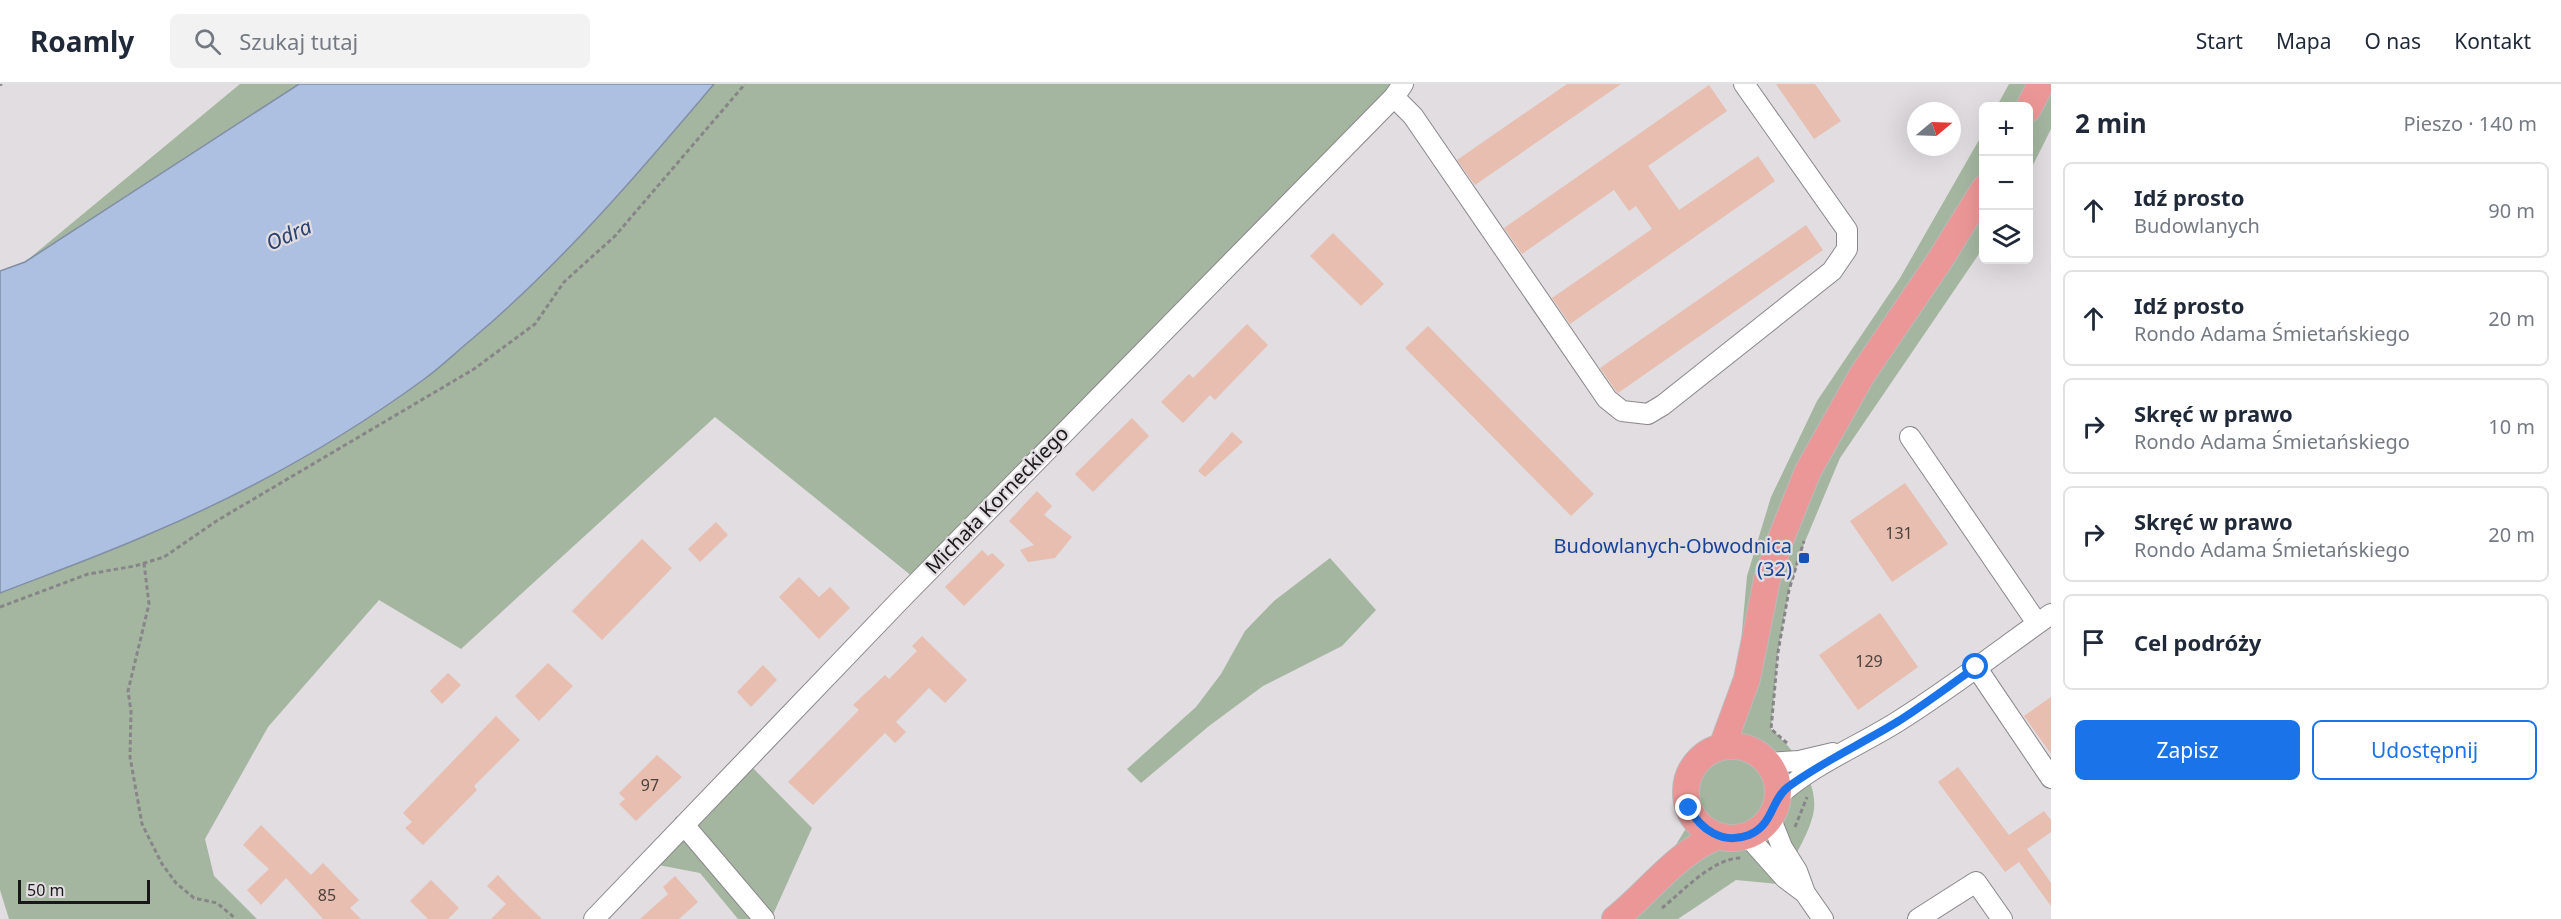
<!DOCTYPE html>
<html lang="pl">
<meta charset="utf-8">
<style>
:root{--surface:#fff;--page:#f2f2f3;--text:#1f2937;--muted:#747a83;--line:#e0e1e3;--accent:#1a73e8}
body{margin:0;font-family:"Noto Sans",sans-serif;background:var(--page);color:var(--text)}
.controls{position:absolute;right:18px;top:18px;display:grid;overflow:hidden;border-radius:9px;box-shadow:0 6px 24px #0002}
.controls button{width:54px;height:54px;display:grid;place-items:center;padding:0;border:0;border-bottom:2px solid var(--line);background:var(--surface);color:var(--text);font:30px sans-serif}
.compass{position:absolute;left:1907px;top:18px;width:54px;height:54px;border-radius:50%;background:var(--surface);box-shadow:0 6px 24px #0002;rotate:71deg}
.scale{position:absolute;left:18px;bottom:15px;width:132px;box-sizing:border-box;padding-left:6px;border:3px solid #191819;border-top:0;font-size:16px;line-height:21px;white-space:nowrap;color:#191819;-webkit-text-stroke:4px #e1dde1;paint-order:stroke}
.stop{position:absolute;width:18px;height:18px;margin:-14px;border:4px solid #1a73e8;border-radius:50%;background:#fff}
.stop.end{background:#1a73e8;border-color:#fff;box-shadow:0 2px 6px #0008}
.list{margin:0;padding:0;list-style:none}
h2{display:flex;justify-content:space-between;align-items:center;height:78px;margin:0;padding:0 24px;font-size:26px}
h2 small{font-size:20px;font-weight:400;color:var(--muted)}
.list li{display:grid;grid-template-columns:39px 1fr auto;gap:18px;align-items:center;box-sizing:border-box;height:96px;margin:0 12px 12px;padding:0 12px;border:2px solid var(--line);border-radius:9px}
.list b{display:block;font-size:22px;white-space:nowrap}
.list p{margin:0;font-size:20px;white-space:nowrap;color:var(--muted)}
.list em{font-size:20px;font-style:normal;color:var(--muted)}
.actions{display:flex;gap:12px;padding:18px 24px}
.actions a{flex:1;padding:14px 0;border:2px solid var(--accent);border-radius:9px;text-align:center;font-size:21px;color:var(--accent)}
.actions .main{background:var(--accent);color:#fff}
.icon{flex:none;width:33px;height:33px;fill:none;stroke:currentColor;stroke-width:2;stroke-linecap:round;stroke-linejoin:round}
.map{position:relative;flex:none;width:2051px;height:835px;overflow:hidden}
header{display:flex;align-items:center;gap:36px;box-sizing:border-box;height:84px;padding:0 30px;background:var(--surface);border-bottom:2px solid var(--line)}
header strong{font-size:28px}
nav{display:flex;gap:33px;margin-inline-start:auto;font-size:21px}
.search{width:420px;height:54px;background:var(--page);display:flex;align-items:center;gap:15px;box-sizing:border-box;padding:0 21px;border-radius:9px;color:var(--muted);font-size:22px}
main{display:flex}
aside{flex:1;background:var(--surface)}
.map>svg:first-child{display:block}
.green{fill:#a4b6a0}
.water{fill:#adc0e1;stroke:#818ea5;stroke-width:1.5}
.building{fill:#e7beaf}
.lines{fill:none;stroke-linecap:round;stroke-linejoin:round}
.minor-casing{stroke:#8a878a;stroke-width:22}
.major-casing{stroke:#bababa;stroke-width:28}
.path{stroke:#888588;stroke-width:3;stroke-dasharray:4.5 3;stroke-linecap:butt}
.minor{stroke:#fff;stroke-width:20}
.major{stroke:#ec9797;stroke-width:26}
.route{stroke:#1a73e8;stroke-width:8}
.transit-dot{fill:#1a4fb4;stroke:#e1dde1;stroke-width:2}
.labels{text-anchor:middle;stroke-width:4.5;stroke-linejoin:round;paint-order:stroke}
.number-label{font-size:16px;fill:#4c423e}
.street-label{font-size:20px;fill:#191819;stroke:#e1dde1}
.transit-label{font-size:20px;fill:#164399;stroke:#e1dde1;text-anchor:end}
.water-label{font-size:21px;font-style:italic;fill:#2b4370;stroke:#e1dde1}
</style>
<header>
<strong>Roamly</strong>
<div class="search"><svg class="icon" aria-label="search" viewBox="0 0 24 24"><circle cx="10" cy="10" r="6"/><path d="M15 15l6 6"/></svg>Szukaj tutaj</div>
<nav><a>Start</a><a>Mapa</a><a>O nas</a><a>Kontakt</a></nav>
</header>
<main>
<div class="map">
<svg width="2051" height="835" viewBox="0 0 2051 835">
<rect width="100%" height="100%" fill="#e1dde1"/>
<path class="green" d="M240 0H299L25 178Z
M714 0H1403L918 497 715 333 461 565 379 516 268 643 205 755 214 792 257 835H9L0 806V509C49 490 99 472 147 451 244 410 338 358 423 296 440 284 455 269 472 255 562 179 638 90 714 0Z
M2009 0H2051V45L2029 89 2028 22H1997Z
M1983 49V164L1840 374 1804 460 1789 506 1778 568 1771 645C1792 663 1817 695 1814 725 1812 746 1789 783 1778 800L1736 796 1678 835H1631L1688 741C1690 704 1678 678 1722 663L1738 591 1747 492 1771 413 1817 317 1900 194Z
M1330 474 1376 526 1342 562 1263 602 1209 642 1141 699 1127 685 1196 623 1221 590 1245 547 1274 517Z
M746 677 812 744 771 835H738L700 789 648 779Z"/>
<path class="water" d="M299 0H714C638 90 562 179 472 255 455 269 440 284 423 296 338 358 244 410 147 451 99 472 49 490 0 509V187L25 178Z"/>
<path class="building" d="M1567 0H1621L1475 101 1457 76Z
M1776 0H1815L1841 37 1814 55Z
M1709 1 1727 27 1648 82 1679 126 1758 72 1775 97 1570 240 1552 214 1652 145 1636 122 1629 127 1614 106 1522 170 1504 144Z
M1806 141 1823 166 1618 309 1616 307 1600 284Z
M1333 149 1384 200 1361 222 1310 172Z
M1247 240 1268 261 1215 316 1210 311 1183 339 1161 318 1189 290 1193 294Z
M1428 242 1594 410 1571 432 1405 264Z
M1132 334 1149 352 1093 408 1075 390Z
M1232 348 1243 358 1205 393 1198 387Z
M1905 399 1948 460 1892 498 1850 437Z
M1037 407 1052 422 1044 431 1072 453 1055 474 1028 478 1020 466 1034 461 1009 437Z
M716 438 728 451 700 478 688 465Z
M642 455 672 484 602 556 572 527Z
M982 466 988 472 992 469 1005 481 964 522 945 503Z
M799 493 819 513 830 503 850 524 819 555 779 513Z
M1880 529 1918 583 1858 626 1819 571Z
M922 552 967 596 945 619 929 604 896 638 906 648 895 659 885 649 813 721 788 698 859 626 853 621 885 591 889 595 917 567 912 562Z
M548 579 573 602 539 637 515 612Z
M763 581 777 596 751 623 737 608Z
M448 589 461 601 442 620 430 607Z
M2051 613V670L2024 632Z
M496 632 520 656 474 702 477 706 423 761 405 744 412 738 403 729Z
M657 671 682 693 636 737 619 720 625 715 619 709Z
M1958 683 2009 751 2044 727 2051 736V748L2027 765 2051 799V822L2019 778 2005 788 1938 698Z
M261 741 311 791 323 779 359 816 350 824 361 835H323L286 794 261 821 247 806 269 785 243 761Z
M498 791 516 810 542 835H491L506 820 487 802Z
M675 792 698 818 679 835H640L668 810 663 803Z
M431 796 459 824 448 835H428L410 817Z"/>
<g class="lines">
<defs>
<path id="minor" d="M1394 13 1413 32 1607 315 1622 327 1648 330 1663 321 1832 187 1847 165V146L1744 0
M1910 353 2037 539
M1976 583 2051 694
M1767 679 1799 677 1833 669
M1776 714C1811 681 1857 663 1897 638 1950 605 2000 566 2051 530
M1770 733 1782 763 1797 787 1805 809 1823 835
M684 741 764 835
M1738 753 1752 757 1785 794 1805 809
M594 835 902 514 1394 13 1403 0
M1918 835 1976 798 2002 835"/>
<path id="major" d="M2028 25 2041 0
M1686 708a46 46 0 1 1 92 0a46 46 0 1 1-92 0Z
M1722 663 1747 595 1767 496 1778 462 1808 387 1862 291 1940 176 1984 105
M1615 835C1648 809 1679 766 1719 752"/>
</defs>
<use href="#minor" class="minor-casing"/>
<use href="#major" class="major-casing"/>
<path class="path" d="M0 1 2 0
M144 479 149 520 128 607 131 627 130 673 142 740 162 780 176 799 194 814 217 819 236 835
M0 523 88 490 135 482 164 473 218 436 474 285 535 240 564 198 615 152 745 0
M1787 659 1771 645 1778 568 1789 506 1804 457
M1795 743 1807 713
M1662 824C1683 807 1713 774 1741 774"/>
<use href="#minor" class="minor"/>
<use href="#major" class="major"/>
</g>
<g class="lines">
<path class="route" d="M1689 724C1701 746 1723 761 1749 751 1774 740 1770 717 1788 703 1822 678 1861 660 1897 638 1924 621 1950 601 1976 583"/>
</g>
<rect class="transit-dot" x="1798" y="468" width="12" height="12" rx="3"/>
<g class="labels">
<g class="number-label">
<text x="1899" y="455">131</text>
<text x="1869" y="583">129</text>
<text x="650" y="707">97</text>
<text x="327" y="817">85</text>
</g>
<g class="street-label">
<text transform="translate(997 416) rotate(-46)" y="7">Michała Korneckiego</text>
</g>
<g class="transit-label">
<text x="1792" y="469">Budowlanych-Obwodnica<tspan x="1792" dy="23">(32)</tspan></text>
</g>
<g class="water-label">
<text transform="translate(289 151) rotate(-24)" y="7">Odra</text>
</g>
</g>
</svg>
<div class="controls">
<button>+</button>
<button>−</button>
<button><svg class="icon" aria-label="layers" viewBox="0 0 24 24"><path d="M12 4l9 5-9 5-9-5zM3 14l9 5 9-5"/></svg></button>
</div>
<svg class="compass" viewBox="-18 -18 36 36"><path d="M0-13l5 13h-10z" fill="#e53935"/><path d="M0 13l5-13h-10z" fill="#747a83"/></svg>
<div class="scale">50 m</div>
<div class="stop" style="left:1976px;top:583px"></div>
<div class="stop end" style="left:1689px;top:724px"></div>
</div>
<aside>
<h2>2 min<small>Pieszo · 140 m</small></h2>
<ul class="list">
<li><svg class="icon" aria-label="ahead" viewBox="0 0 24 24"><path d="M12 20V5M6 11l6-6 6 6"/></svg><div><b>Idź prosto</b><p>Budowlanych</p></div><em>90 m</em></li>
<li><svg class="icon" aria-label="ahead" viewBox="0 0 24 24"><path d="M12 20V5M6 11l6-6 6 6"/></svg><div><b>Idź prosto</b><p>Rondo Adama Śmietańskiego</p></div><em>20 m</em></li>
<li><svg class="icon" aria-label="right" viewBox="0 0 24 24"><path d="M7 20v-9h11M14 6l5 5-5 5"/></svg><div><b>Skręć w prawo</b><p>Rondo Adama Śmietańskiego</p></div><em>10 m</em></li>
<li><svg class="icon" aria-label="right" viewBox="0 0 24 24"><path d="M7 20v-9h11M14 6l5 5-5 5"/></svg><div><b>Skręć w prawo</b><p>Rondo Adama Śmietańskiego</p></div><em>20 m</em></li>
<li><svg class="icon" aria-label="arrive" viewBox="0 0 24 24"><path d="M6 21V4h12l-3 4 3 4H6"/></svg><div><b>Cel podróży</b></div></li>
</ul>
<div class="actions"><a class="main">Zapisz</a><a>Udostępnij</a></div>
</aside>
</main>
